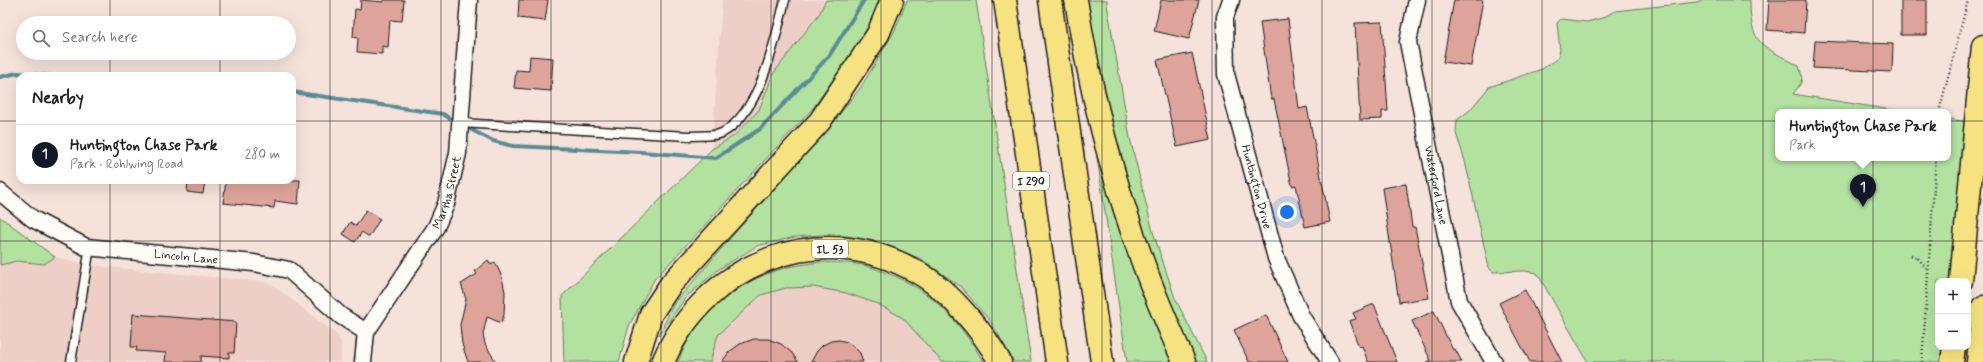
<!DOCTYPE html>
<meta charset="utf-8">
<style>
:root{--surface:#fff;--page:#f6f6f6;--text:#222;--muted:#767676;--line:#e0e0e0;--accent:#111827}
body{margin:0;font-family:Mynerve,sans-serif;background:var(--page);color:var(--text)}
.controls{position:absolute;right:12px;bottom:12px;display:grid;overflow:hidden;border-radius:8px;box-shadow:0 4px 16px #0002}
.controls button{width:36px;height:36px;display:grid;place-items:center;padding:0;border:0;border-bottom:1px solid var(--line);background:var(--surface);color:var(--text);font:20px sans-serif}
.you{position:absolute;left:1287px;top:212px;width:14px;height:14px;margin:-10px;border:3px solid #fff;border-radius:50%;background:#1a73e8;box-shadow:0 0 0 6px #1a73e833}
.badge{display:grid;place-items:center;width:26px;height:26px;border-radius:50%;background:var(--accent);color:#fff;font-size:13px;font-weight:700}
.pin{position:absolute;translate:-50% -33px;filter:drop-shadow(0 1px 2px #0008)}
.pin::after{content:'';position:absolute;top:21px;width:14px;height:12px;background:inherit;clip-path:polygon(0 0,100% 0,50% 100%)}
.popup{position:absolute;left:1775px;top:109px;width:176px;height:52px;box-sizing:border-box;display:grid;place-content:center;border-radius:8px;background:var(--surface);filter:drop-shadow(0 1px 3px #0005);font-size:13px;white-space:nowrap;color:var(--muted)}
.popup b{font-size:15px;color:var(--text)}
.popup::after{content:'';position:absolute;left:50%;top:100%;margin-left:-8px;border:8px solid transparent;border-top-color:var(--surface)}
.list{margin:0;padding:0;list-style:none}
h2{display:flex;justify-content:space-between;align-items:center;height:52px;margin:0;padding:0 16px;font-size:17px}
h2 small{font-size:13px;font-weight:400;color:var(--muted)}
.list li{display:grid;grid-template-columns:26px 1fr auto;gap:12px;align-items:center;box-sizing:border-box;height:60px;padding:0 16px;border-top:1px solid var(--line)}
.list b{display:block;font-size:15px;white-space:nowrap}
.list p{margin:0;font-size:13px;white-space:nowrap;color:var(--muted)}
.list em{font-size:13px;font-style:normal;color:var(--muted)}
.icon{flex:none;width:22px;height:22px;fill:none;stroke:currentColor;stroke-width:2;stroke-linecap:round;stroke-linejoin:round}
.map{position:relative;flex:none;width:1983px;height:362px;overflow:hidden}
.search{position:absolute;background:var(--surface);box-shadow:0 4px 16px #0002;left:16px;top:16px;width:280px;height:44px;display:flex;align-items:center;gap:10px;box-sizing:border-box;padding:0 14px;border-radius:22px;color:var(--muted);font-size:15px}
.panel{position:absolute;background:var(--surface);box-shadow:0 4px 16px #0002;left:16px;top:72px;width:280px;height:112px;border-radius:12px}
.map>svg:first-child{display:block}
.built{fill:#edcfc8}
.green{fill:#b2e1a0;stroke:#677e5e}
.lines{fill:none;stroke-linecap:round;stroke-linejoin:round}
.stream{stroke:#5c8c93;stroke-width:4}
.building{fill:#dea49b;stroke:#1c1c1c}
.service-casing{stroke:#1c1c1c;stroke-width:11}
.minor-casing{stroke:#1c1c1c;stroke-width:19}
.primary-casing{stroke:#1c1c1c;stroke-width:25}
.motorway-casing{stroke:#1c1c1c;stroke-width:25}
.path{stroke:#1c1c1c;stroke-width:2.5;stroke-dasharray:1 3;stroke-linecap:butt}
.service{stroke:#fdfcf7;stroke-width:8}
.minor{stroke:#fdfcf7;stroke-width:16}
.primary{stroke:#f7e281;stroke-width:22}
.motorway{stroke:#f7e281;stroke-width:22}
.grid{fill:none;stroke:#1c1c1c;stroke-width:1;stroke-opacity:0.55}
.labels{text-anchor:middle;stroke-width:4;stroke-linejoin:round;paint-order:stroke}
.shield{fill:#fdfcf7;stroke:#605f5e;stroke-width:1}
.shield-label{font-size:11px;font-weight:bold;fill:#1c1c1c}
.street-label{font-size:12px;fill:#1c1c1c;stroke:#fdfcf7}
</style>
<div class="map">
<svg width="1983" height="362" viewBox="0 0 1983 362">
<rect width="100%" height="100%" fill="#f4e2db"/>
<filter id="ink" filterUnits="userSpaceOnUse"><feTurbulence type="fractalNoise" baseFrequency=".025" numOctaves="2"/><feDisplacementMap in="SourceGraphic" scale="8" xChannelSelector="R" yChannelSelector="G"/><feConvolveMatrix kernelMatrix="1 2 1 2 8 2 1 2 1" color-interpolation-filters="sRGB"/></filter>
<g filter="url(#ink)">
<path class="built" d="M722 0H826L819 14 773 74 759 110 734 136 712 149Z
M55 257 87 265 265 282 273 285 337 335 341 342V362H0V265L17 261 44 264Z
M813 287 846 293 878 304 903 318 942 362H710L718 335 761 295 786 288Z"/>
<path class="green" d="M826 0H880L863 38 813 108 654 280 629 326 619 362H564L562 296 712 149 734 136 759 110 773 74 819 14Z
M907 0H976L1031 362H1014L991 322 960 286 921 259 877 241 833 234 795 237 757 246 719 269 686 297 659 335 673 305 740 227 824 134 861 87 894 32Z
M1086 0H1107V4L1130 138 1153 232 1175 298 1207 362H1196C1157 279 1127 191 1105 102 1097 68 1093 34 1086 0Z
M1702 0H1750C1750 46 1762 45 1799 66 1804 82 1802 82 1793 94L1904 112H1778V158H1948V119L1969 122 1952 281H1938V347H1945L1944 362H1588L1537 273 1525 271 1493 272 1489 268 1465 161 1456 133 1457 120 1470 110 1489 87 1542 69 1558 58 1560 50 1557 23 1561 19 1587 22 1602 18 1615 11 1697 2Z
M1092 123 1173 362H1127Z
M0 218V217L55 257 44 264 17 261 0 265Z
M820 262C835 263 852 262 866 266 924 282 954 313 984 362H942L903 318 878 304 846 293 813 287 786 288 761 295 718 335 710 362H678C696 314 736 282 784 268 795 265 809 264 820 262Z"/>
<g class="lines">
<path class="stream" d="M0 77 17 73 52 76
M292 92 443 114 449 118
M470 129 493 141 513 146 641 152 716 158 760 129 829 56 864 0"/>
</g>
<path class="building" d="M361 0 383 2V0H404L402 21 390 20 388 47 382 46V54L357 52 358 38 353 37 355 9 360 10Z
M519 0H548L545 21 518 18Z
M1161 0H1199L1189 39 1154 31Z
M1454 0H1483L1471 66 1443 62Z
M1769 0H1806L1804 33 1767 30Z
M1901 0H1927V35H1901Z
M1288 19 1299 109 1307 107 1330 222 1305 227 1296 185 1292 186 1274 99H1271L1260 22Z
M1382 22 1388 111H1382V119L1360 120 1355 23Z
M1815 41 1893 44 1892 72 1813 68Z
M1192 53 1211 140 1177 147 1157 60Z
M530 56 553 58 551 91 514 88 516 70 529 71Z
M188 180H205L203 194 187 192Z
M226 180H300L298 204 275 201 274 208 223 203Z
M1406 184 1412 227H1415L1429 298 1399 302 1382 188Z
M366 210 380 219 369 237 362 232 355 242 343 234 350 222 356 226Z
M488 260 491 265 495 262 502 277 505 292 504 315 501 323 487 317 483 334 485 344 496 362H468L462 344 460 325 466 299 461 284 477 274 475 271Z
M1525 290 1562 362H1530L1515 334 1499 303Z
M1374 304 1397 362H1368L1362 346 1359 347 1349 321 1356 319 1353 313Z
M1434 311 1453 350 1455 349 1462 362H1427L1431 361 1412 321Z
M133 314 236 322 234 353H229V358L201 356V362H165L166 353 136 351 137 347H131Z
M1266 315 1288 362H1249L1234 330Z
M754 339H768L781 344 792 353 798 362H722L729 352 740 344Z
M839 340 847 342 854 347 860 353 863 362H811L817 351 823 345 831 341Z"/>
<g class="lines">
<defs>
<path id="service" d="M460 123 688 136C698 135 714 137 722 133 761 112 775 40 785 0
M71 362 90 247"/>
<g id="minor">
<path id="s1" d="M1231 0 1225 17 1226 74 1276 258 1301 316 1330 362"/>
<path id="s2" d="M1417 0 1408 42 1459 301 1494 362"/>
<path id="s3" d="M0 192 33 219 86 247 254 263 289 270 341 316 366 332"/>
<path id="s4" d="M363 362 366 332 436 227 446 204 458 153 469 0"/>
</g>
<path id="primary" d="M1961 281 1983 46
M1952 362 1954 347
M1978 362 1983 307"/>
<path id="motorway" d="M1005 0 1057 362
M1050 0 1102 362
M1076 0C1091 97 1116 193 1151 284 1161 310 1173 336 1184 362
M636 362 651 314 671 284 820 121 878 34 892 0
M663 362C705 263 820 216 917 272 948 289 983 331 1000 362"/>
</defs>
<use href="#service" class="service-casing"/>
<use href="#minor" class="minor-casing"/>
<use href="#primary" class="primary-casing"/>
<use href="#motorway" class="motorway-casing"/>
<path class="path" d="M1939 112 1968 0
M1911 255 1917 257 1928 270
M1922 362 1936 158"/>
<use href="#service" class="service"/>
<use href="#minor" class="minor"/>
<use href="#primary" class="primary"/>
<use href="#motorway" class="motorway"/>
</g>
</g>
<path class="grid" d="M110 0V23M220 0V23M330 0V362M441 0V362M551 0V362M661 0V362M771 0V362M881 0V362M992 0V362M1102 0V362M1212 0V362M1322 0V362M1432 0V362M1542 0V362M1652 0V362M1763 0V362M1873 0V362M110 53V76M220 53V76M0 121H20M292 121H1983M110 180V362M220 180V362M0 241H1983"/>
<g class="labels">
<g class="shield">
<rect x="1013" y="172" width="36" height="18" rx="3"/>
<rect x="812" y="240" width="36" height="18" rx="3"/>
</g>
<g class="shield-label">
<text x="1031" y="185">I 290</text>
<text x="830" y="253">IL 53</text>
</g>
<g class="street-label">
<text dy="4" stroke="none"><textPath href="#s2" startOffset="189">Waterford Lane</textPath></text>
<text dy="4" stroke="none"><textPath href="#s1" startOffset="192">Huntington Drive</textPath></text>
<text dy="4" stroke="none"><textPath href="#s4" startOffset="193">Martha Street</textPath></text>
<text dy="4" stroke="none"><textPath href="#s3" startOffset="203">Lincoln Lane</textPath></text>
</g>
</g>
</svg>
<div class="controls">
<button>+</button>
<button>−</button>
</div>
<div class="you"></div>
<div class="pin badge" style="left:1863px;top:207px">1</div>
<div class="popup"><b>Huntington Chase Park</b>Park</div>
<div class="search"><svg class="icon" aria-label="search" viewBox="0 0 24 24"><circle cx="10" cy="10" r="6"/><path d="M15 15l6 6"/></svg>Search here</div>
<section class="panel">
<h2>Nearby<small></small></h2>
<ul class="list">
<li><span class="badge">1</span><div><b>Huntington Chase Park</b><p>Park · Rohlwing Road</p></div><em>280 m</em></li>
</ul>
</section>
</div>
